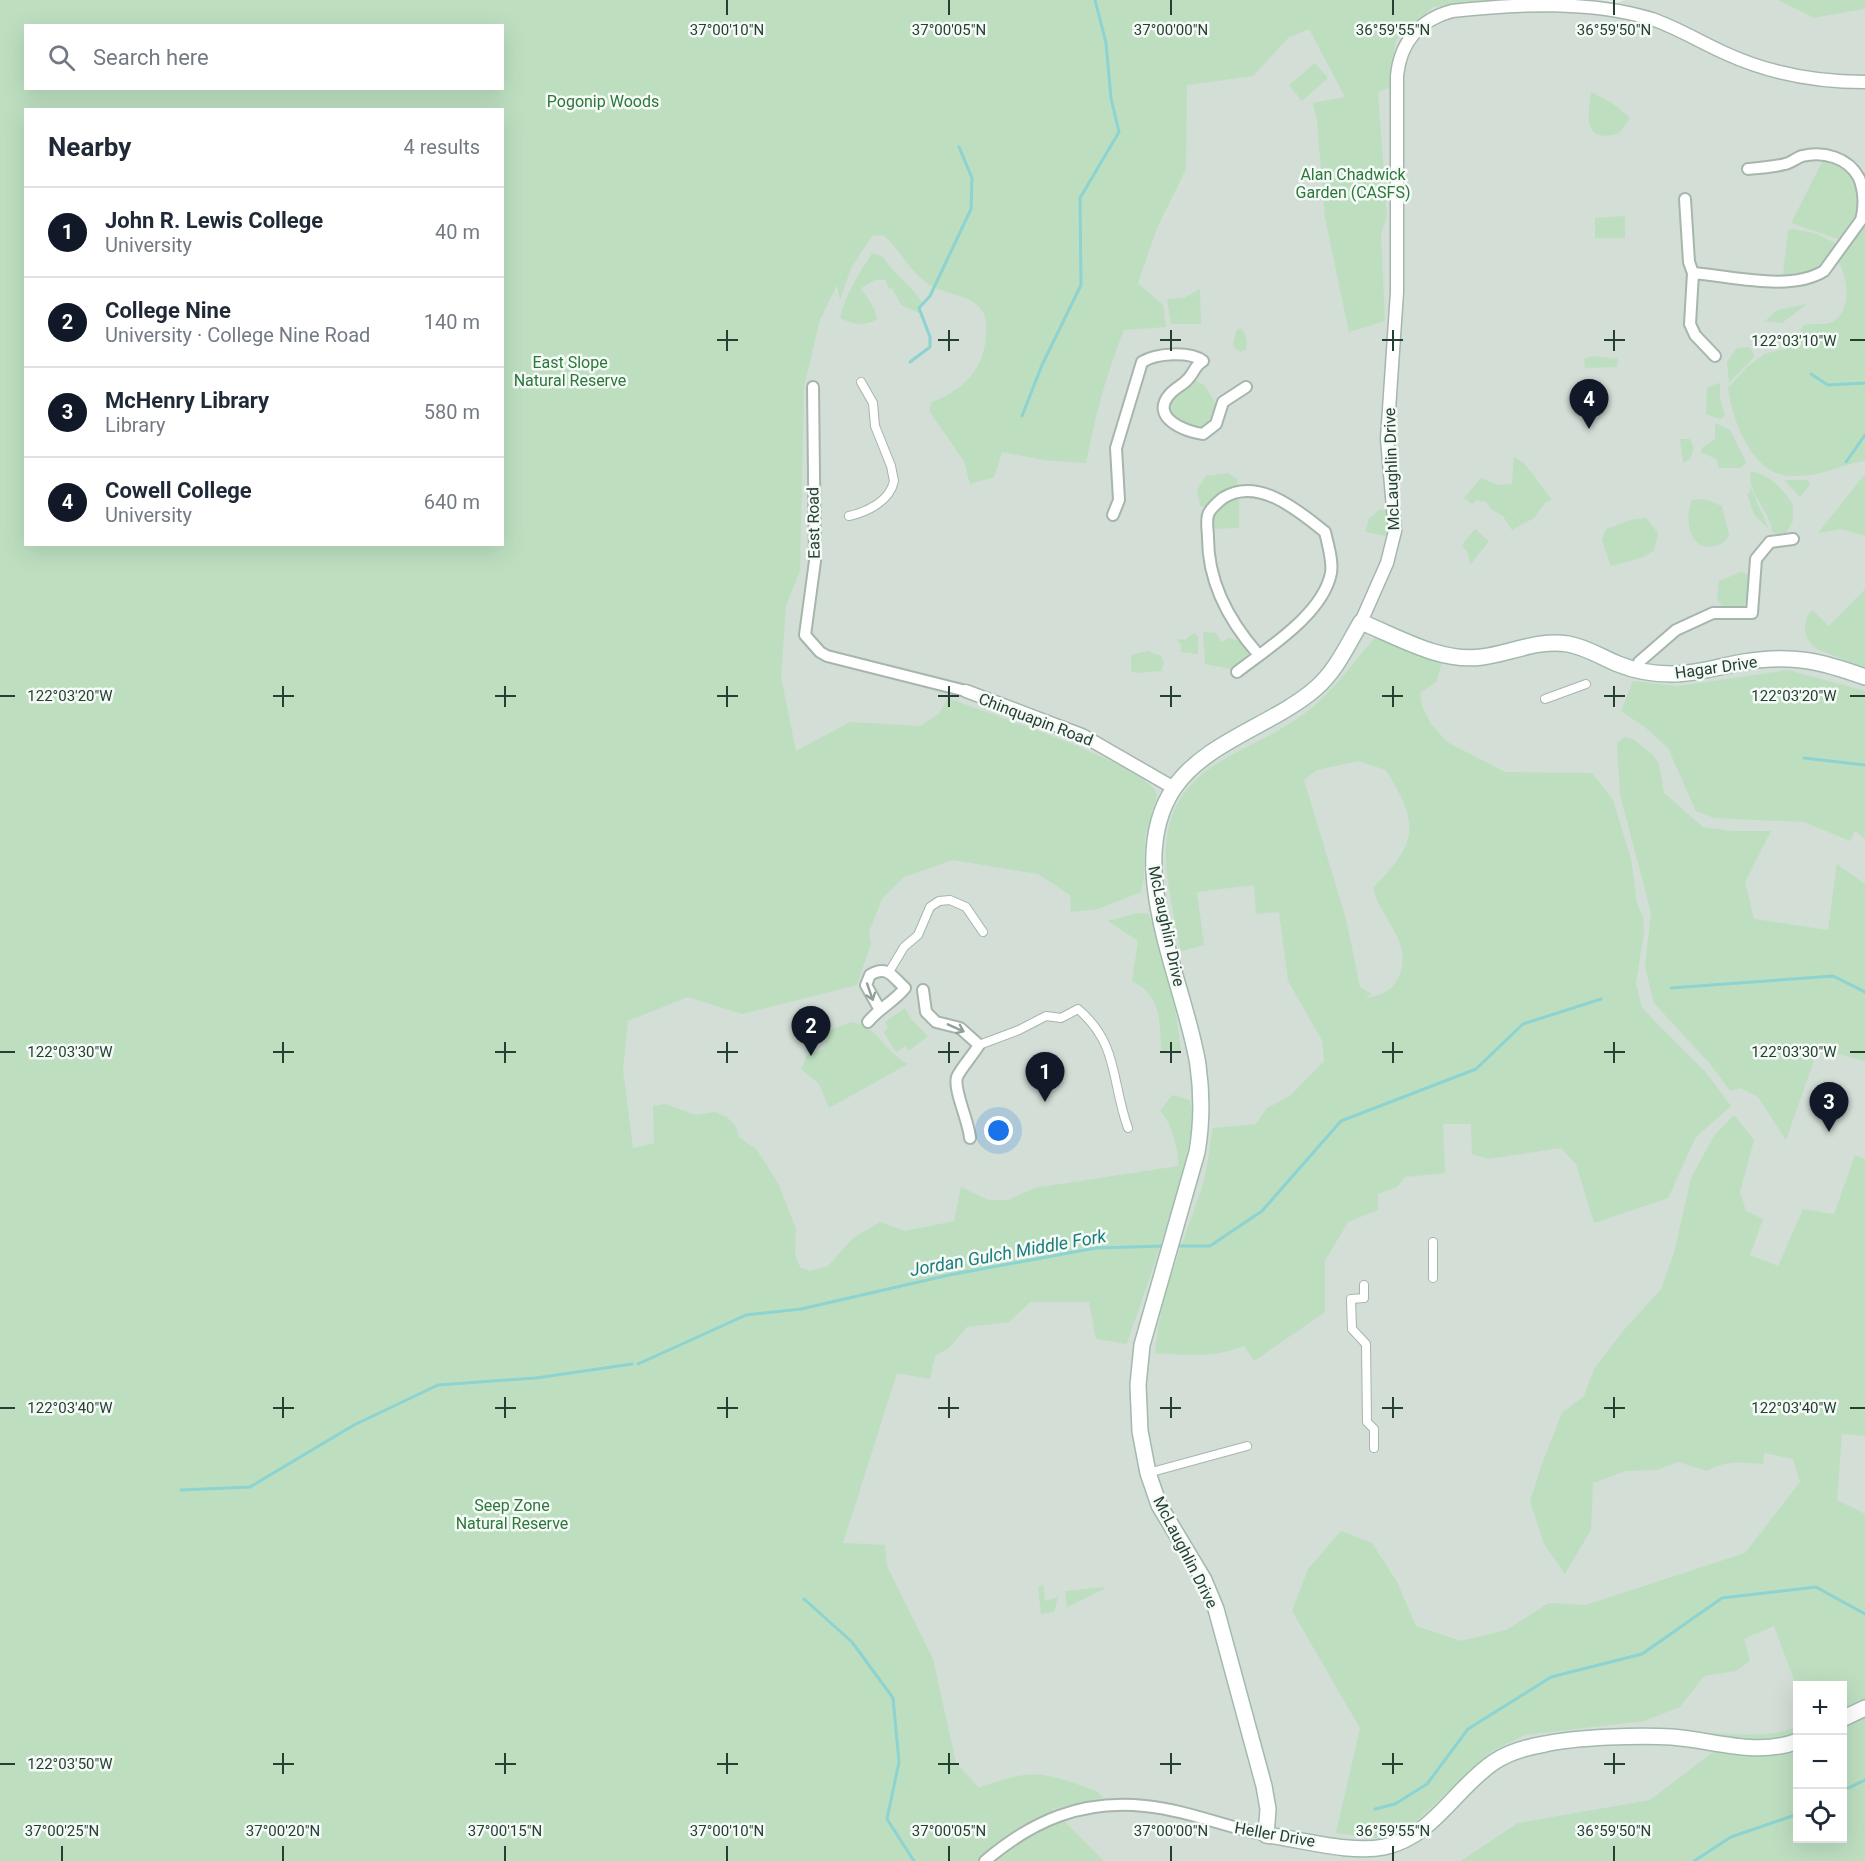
<!DOCTYPE html>
<meta charset="utf-8">
<style>
:root{--surface:#fff;--page:#f2f2f3;--text:#1f2937;--muted:#747a83;--line:#e0e1e3;--accent:#111827}
body{margin:0;font-family:Roboto,sans-serif;background:var(--page);color:var(--text)}
.controls{position:absolute;right:18px;bottom:18px;display:grid;overflow:hidden;border-radius:0px;box-shadow:0 6px 24px #0002}
.controls button{width:54px;height:54px;display:grid;place-items:center;padding:0;border:0;border-bottom:2px solid var(--line);background:var(--surface);color:var(--text);font:30px sans-serif}
.you{position:absolute;left:999px;top:1131px;width:21px;height:21px;margin:-15px;border:4px solid #fff;border-radius:50%;background:#1a73e8;box-shadow:0 0 0 9px #1a73e833}
.badge{display:grid;place-items:center;width:39px;height:39px;border-radius:50%;background:var(--accent);color:#fff;font-size:20px;font-weight:700}
.pin{position:absolute;translate:-50% -50px;filter:drop-shadow(0 2px 3px #0008)}
.pin::after{content:'';position:absolute;top:32px;width:21px;height:18px;background:inherit;clip-path:polygon(0 0,100% 0,50% 100%)}
.list{margin:0;padding:0;list-style:none}
h2{display:flex;justify-content:space-between;align-items:center;height:78px;margin:0;padding:0 24px;font-size:26px}
h2 small{font-size:20px;font-weight:400;color:var(--muted)}
.list li{display:grid;grid-template-columns:39px 1fr auto;gap:18px;align-items:center;box-sizing:border-box;height:90px;padding:0 24px;border-top:2px solid var(--line)}
.list b{display:block;font-size:22px;white-space:nowrap}
.list p{margin:0;font-size:20px;white-space:nowrap;color:var(--muted)}
.list em{font-size:20px;font-style:normal;color:var(--muted)}
.icon{flex:none;width:33px;height:33px;fill:none;stroke:currentColor;stroke-width:2;stroke-linecap:round;stroke-linejoin:round}
.map{position:relative;flex:none;width:1865px;height:1861px;overflow:hidden}
.search{position:absolute;background:var(--surface);box-shadow:0 6px 24px #0002;left:24px;top:24px;width:480px;height:66px;display:flex;align-items:center;gap:15px;box-sizing:border-box;padding:0 21px;border-radius:0px;color:var(--muted);font-size:22px}
.panel{position:absolute;background:var(--surface);box-shadow:0 6px 24px #0002;left:24px;top:108px;width:480px;height:438px;border-radius:0px}
.map>svg:first-child{display:block}
.built{fill:#d2ded6;fill-rule:evenodd}
.green{fill:#bddfc0;fill-rule:evenodd}
.lines{fill:none;stroke-linecap:round;stroke-linejoin:round}
.stream{stroke:#8cd3d1;stroke-width:3}
.pedestrian-casing{stroke:#a6b6ad;stroke-width:10}
.minor-casing{stroke:#a6b6ad;stroke-width:14}
.tertiary-casing{stroke:#a6b6ad;stroke-width:15}
.secondary-casing{stroke:#a2baad;stroke-width:18}
.pedestrian{stroke:#fff;stroke-width:8}
.minor{stroke:#fff;stroke-width:10}
.tertiary{stroke:#fff;stroke-width:12}
.secondary{stroke:#fff;stroke-width:15}
.oneway{stroke:#91a099}
.ticks{fill:none;stroke:#234033;stroke-width:2}
.labels{text-anchor:middle;stroke-width:5;stroke-linejoin:round;paint-order:stroke}
.park-label{font-size:16px;fill:#2c773c;stroke:#f5faf6}
.street-label{font-size:16px;fill:#234033;stroke:#f5faf6}
.water-label{font-size:18px;font-style:italic;fill:#1c7d7b;stroke:#f5faf6}
.ticks-label{font-size:15px;text-anchor:middle;fill:#234033;stroke:#f5faf6;stroke-width:5;stroke-linejoin:round;paint-order:stroke}
</style>
<div class="map">
<svg width="1865" height="1861" viewBox="0 0 1865 1861">
<rect width="100%" height="100%" fill="#e4eee7"/>
<path class="built" d="M986 0H1600L1617 3 1624 0H1777L1814 18 1865 9V1861H0V297L26 544H502L503 222 908 153ZM1798 1686H1842V1838H1798Z"/>
<path class="green" d="M0 0H1548L1433 7 1396 40 1389 88 1378 92 1387 215 1381 235 1385 321 1349 332 1325 218 1317 121 1313 103 1345 97 1309 29 1288 38 1253 76 1187 85 1186 169 1157 228 1138 283 1163 305 1166 327 1124 330C1106 374 1095 417 1086 463L1044 460 1002 452 994 477 970 484 964 461 929 411 932 402C964 390 985 368 986 334 987 324 986 312 977 305 962 292 938 294 923 280 907 267 899 248 883 235L872 236 851 268 840 300 837 285 820 320 804 387 800 571 786 606 781 677 796 751 850 722 920 726 939 714 948 698C981 711 1152 766 1157 795L1145 839 1144 877 1141 892 1098 909 1071 912 1070 895 1038 874 953 860 904 877 882 899 869 932 871 944 857 985 742 1014 688 997 628 1021 623 1070 633 1148 654 1143 653 1106 665 1104 696 1115 715 1112 727 1117 735 1125 740 1138 757 1150 779 1185 796 1229 795 1255 800 1267 810 1271 828 1266 853 1238 880 1222 905 1231 954 1221 961 1187 988 1200H1008L1034 1188 1178 1166C1180 1153 1170 1119 1160 1111L1172 1095 1190 1100C1203 1140 1142 1296 1127 1344L1096 1339 1089 1302H1030L1009 1322 967 1327 949 1348 935 1356 930 1379 897 1373 843 1543 885 1545 887 1566 933 1659 956 1763 979 1788C1033 1767 1045 1772 1098 1792L1103 1798 1052 1809 1104 1861H0ZM26 26H502V88H26ZM26 110H502V544H26Z
M1777 0H1865V9L1814 18Z
M1315 63 1328 78 1302 101 1289 85Z
M1591 92 1612 103 1630 118 1619 133C1582 145 1588 115 1591 92Z
M1824 158C1860 169 1859 185 1859 219L1840 240 1791 223Z
M1865 213V461C1851 462 1832 471 1816 474 1804 476 1785 478 1774 472 1747 459 1732 417 1728 388L1746 368 1764 354 1792 347 1803 326C1812 322 1823 326 1832 322 1853 311 1848 275 1837 260Z
M1625 216V238H1595V218Z
M1792 229 1815 233 1837 244 1821 270 1783 275 1788 231Z
M872 253 883 257C894 275 912 285 922 303L919 313 901 305 892 288 889 289 885 280H875L861 288 874 308 877 319C866 327 851 324 840 318 845 295 859 274 872 253Z
M1200 289 1201 324H1171L1167 299 1184 298Z
M1807 304 1782 323 1765 321 1777 310Z
M1240 328C1247 333 1248 343 1246 350L1240 352 1233 346 1236 331Z
M1749 347 1755 356 1729 383 1727 362 1737 348Z
M1594 356 1618 359 1617 367 1585 368 1584 359Z
M1192 379 1204 385 1217 405 1213 424 1200 431 1169 417 1168 399Z
M1718 383 1720 384V398L1725 416 1720 419 1706 414 1707 388Z
M1715 423 1730 430 1746 462 1741 468H1719L1716 459 1701 452 1703 447 1715 439Z
M1680 439H1690L1694 448 1690 459 1683 463Z
M1514 457 1524 463 1552 500 1546 502 1534 518 1512 530 1503 516 1491 509 1486 502 1477 500 1472 504 1464 498 1481 478 1498 485 1512 484Z
M1751 472C1767 472 1785 491 1793 505V521L1786 533 1777 534 1772 532C1771 511 1746 494 1751 472Z
M1228 473 1237 479V489L1208 507 1200 506 1197 490 1206 476Z
M1865 474V536L1841 529 1818 533Z
M1784 480H1808L1810 485 1800 497Z
M1750 486 1769 529 1754 515 1747 493H1750Z
M1233 497 1239 500V528L1213 529C1212 511 1219 506 1233 497Z
M1704 499 1722 506 1729 535C1726 542 1722 544 1714 546 1689 552 1684 518 1692 500Z
M1379 510 1388 511 1387 536 1365 532 1369 519Z
M1646 518 1658 533 1654 550 1644 557 1611 566 1602 540 1606 529 1630 520Z
M1475 529 1489 541 1470 565 1468 553 1462 545Z
M1741 572 1749 575 1748 599 1742 608H1723L1717 598 1719 581Z
M1865 589V668L1817 649C1803 640 1801 622 1812 610L1829 626Z
M1203 632 1216 633 1221 642 1229 638 1243 642 1248 653V660L1236 670 1205 664Z
M1194 633 1198 636V654L1181 652V644L1176 639 1185 640Z
M1376 636 1442 663 1436 682 1420 693 1422 706 1431 724 1447 742 1505 772 1592 773 1613 800 1631 859 1637 903 1643 917 1644 933 1636 983 1642 1008 1704 1070 1731 1106 1696 1137 1668 1198 1594 1223 1576 1164 1561 1148 1488 1159 1472 1154 1471 1124H1443L1445 1173 1405 1177 1397 1187 1378 1194V1210L1348 1222 1325 1261V1312L1254 1361 1244 1346C1215 1358 1186 1355 1155 1353 1159 1296 1184 1242 1202 1187 1208 1169 1209 1147 1213 1128L1256 1124 1267 1108 1290 1096 1324 1061 1322 1040 1288 981 1279 912 1256 914 1254 885 1197 892 1204 945 1181 951C1165 870 1142 803 1230 756 1259 740 1292 726 1316 704 1338 685 1357 658 1376 636ZM1358 761 1386 770C1420 825 1418 842 1373 888 1380 919 1414 942 1399 976 1392 992 1381 994 1365 999L1371 994 1360 987 1346 919 1304 780 1317 770Z
M1148 651 1161 656 1164 663 1161 671 1138 673 1131 671V655Z
M1788 670 1865 691V839L1855 831 1850 841 1804 822 1714 818 1696 811 1668 748 1646 728 1621 711 1633 681 1678 686Z
M1625 737 1633 739 1653 755 1659 764 1664 793 1703 827 1731 831H1771L1745 882 1754 919 1828 930 1837 864 1865 884V1061L1818 1049 1786 1140 1758 1097 1741 1088 1730 1091 1711 1065 1654 1003 1645 967 1651 913 1620 794 1617 743Z
M1138 913 1148 914 1154 925 1175 1006 1181 1051 1178 1052 1172 1049 1162 1052C1158 1021 1164 998 1132 981L1138 941 1108 921Z
M905 1008 911 1019 928 1036 909 1051 905 1046 896 1052 884 1033 888 1027 885 1022Z
M852 1022C880 1028 883 1051 908 1064L829 1108 819 1084 801 1069 808 1054 824 1049 828 1030Z
M1734 1115 1754 1140 1740 1192 1746 1211 1763 1219 1750 1255 1778 1266 1803 1209 1834 1214 1855 1155 1865 1159V1436L1842 1434 1837 1500 1865 1514V1861H1461L1518 1823 1650 1800 1713 1752 1712 1733C1742 1735 1769 1737 1797 1727L1798 1838H1842V1686H1798L1797 1688 1774 1626 1744 1639 1750 1661 1736 1671 1704 1676 1680 1707 1644 1721 1525 1735 1492 1751 1412 1825 1375 1838 1336 1833 1360 1728 1292 1611 1308 1569 1341 1531 1372 1543 1397 1582 1416 1626 1461 1641 1506 1630 1549 1603 1586 1605 1745 1553 1800 1482 1793 1459 1764 1453 1763 1464C1743 1462 1724 1460 1707 1471L1678 1462 1657 1470 1626 1471 1593 1483 1591 1530 1565 1574 1544 1544 1530 1501 1543 1461 1562 1413 1584 1396 1594 1369 1623 1331 1661 1289 1674 1253 1691 1178 1714 1136Z
M1043 1584 1045 1601 1058 1597 1054 1612 1041 1614 1038 1588Z
M1104 1587V1589L1067 1607 1065 1591Z"/>
<g class="lines">
<path class="stream" d="M910 362 930 347V337L919 308 930 296 971 209 972 178 959 147
M1811 374 1828 385 1865 383
M1022 416 1042 365 1081 285 1080 198 1119 132 1111 98 1106 43 1095 0
M1846 462 1865 435
M1804 758 1865 765
M1671 988 1833 976 1865 992
M1175 1246H1210L1262 1211 1341 1121 1476 1069 1523 1024 1601 999
M638 1364 746 1315 801 1309 949 1275 1096 1248 1165 1246
M181 1490 250 1487 354 1425 438 1385 536 1378 632 1364
M804 1599 852 1642 893 1698 899 1762 887 1819 914 1861
M1842 1791 1865 1780
M1375 1809 1395 1804 1427 1784 1468 1729 1551 1677 1642 1654 1722 1598 1816 1587 1865 1614
M1694 1861 1731 1837 1798 1814"/>
<defs>
<path id="pedestrian" d="M849 516C867 512 890 501 894 481L891 466 875 426 873 403 861 382
M1545 699 1586 684
M889 972 904 947 918 935 930 907 939 901 950 900 966 907 983 932
M979 1045 1019 1030 1046 1016 1061 1018 1078 1009C1119 1044 1111 1081 1128 1128
M1433 1242V1278
M1364 1285V1298L1351 1299 1352 1329 1366 1344 1367 1422 1374 1429V1448
M1148 1473 1247 1446"/>
<path id="minor" d="M1685 199 1689 262 1693 273 1690 324 1695 335 1715 356
M1693 273C1731 276 1790 292 1824 271L1861 220C1865 207 1864 190 1859 178 1848 157 1823 151 1802 156 1796 158 1791 163 1785 164 1773 167 1760 168 1748 169
M813 387 815 561 805 635 820 652 827 656 966 691
M1113 515 1119 500 1116 448 1142 362C1156 353 1190 351 1203 361 1195 365 1194 373 1188 379 1183 385 1175 388 1170 394 1149 417 1185 432 1203 434L1216 424 1223 402 1246 387
M1639 662 1676 630 1713 613H1752L1756 559 1770 542 1793 539
M1237 672C1268 648 1323 614 1331 573 1333 561 1328 545 1325 532 1299 511 1258 476 1223 498 1218 502 1210 509 1208 515 1206 522 1208 531 1208 538 1208 583 1229 621 1258 654
M923 990 926 1012 936 1022 960 1028 979 1045C973 1055 961 1068 957 1077 953 1089 969 1122 970 1138
M868 1022C879 1008 894 1002 905 988 893 978 888 964 870 975L866 985 880 1010
M985 1861C1032 1821 1082 1799 1145 1806 1186 1810 1226 1827 1266 1835"/>
<path id="tertiary" d="M1361 622 1387 563 1395 531 1387 439 1397 292V76C1400 43 1419 20 1452 11 1516 4 1590 0 1652 19 1678 28 1702 43 1727 54 1771 74 1817 82 1865 82
M966 691 1082 735 1174 788"/>
<path id="secondary" d="M1842 1719 1865 1708
M1798 1741C1757 1757 1713 1740 1672 1737 1640 1735 1576 1737 1545 1744 1527 1747 1509 1752 1494 1762 1454 1789 1434 1836 1384 1847 1350 1854 1301 1839 1266 1835L1268 1809 1264 1786 1216 1609 1204 1580 1159 1505 1148 1473 1140 1431 1138 1385 1142 1345 1197 1152C1202 1123 1202 1094 1198 1065 1185 982 1122 865 1174 788 1205 742 1273 725 1315 689 1336 671 1347 646 1361 622 1398 637 1441 663 1482 657 1511 653 1539 639 1568 644 1586 647 1601 657 1618 664 1635 671 1655 674 1672 674 1697 674 1721 666 1744 662 1792 654 1821 661 1865 677"/>
</defs>
<use href="#pedestrian" class="pedestrian-casing"/>
<use href="#minor" class="minor-casing"/>
<use href="#tertiary" class="tertiary-casing"/>
<use href="#secondary" class="secondary-casing"/>
<use href="#pedestrian" class="pedestrian"/>
<use href="#minor" class="minor"/>
<use href="#tertiary" class="tertiary"/>
<use href="#secondary" class="secondary"/>
</g>
<defs><path id="oneway-shaft" d="M-6 0H5M1.5-3L5.5 0L1.5 3" fill="none" stroke-width="1.6" stroke-linecap="round" stroke-linejoin="round" transform="scale(1.5)"/></defs>
<g class="oneway">
<use href="#oneway-shaft" transform="translate(870 992) rotate(71)"/>
<use href="#oneway-shaft" transform="translate(956 1028) rotate(24)"/>
</g>
<path class="ticks" d="M727 0V15M949 0V15M1171 0V15M1393 0V15M1614 0V15M727 330V351M949 330V351M1171 330V351M1393 330V351M1614 330V351M717 340H738M938 340H959M1160 340H1181M1382 340H1403M1604 340H1625M1850 340H1865M283 686V707M505 686V707M727 686V707M949 686V707M1171 686V707M1393 686V707M1614 686V707M0 696H15M273 696H294M495 696H516M717 696H738M938 696H959M1160 696H1181M1382 696H1403M1604 696H1625M1850 696H1865M283 1042V1063M505 1042V1063M727 1042V1063M949 1042V1063M1171 1042V1063M1393 1042V1063M1614 1042V1063M0 1052H15M273 1052H294M495 1052H516M717 1052H738M938 1052H959M1160 1052H1181M1382 1052H1403M1604 1052H1625M1850 1052H1865M283 1397V1418M505 1397V1418M727 1397V1418M949 1397V1418M1171 1397V1418M1393 1397V1418M1614 1397V1418M0 1408H15M273 1408H294M495 1408H516M717 1408H738M938 1408H959M1160 1408H1181M1382 1408H1403M1604 1408H1625M1850 1408H1865M283 1753V1774M505 1753V1774M727 1753V1774M949 1753V1774M1171 1753V1774M1393 1753V1774M1614 1753V1774M0 1764H15M273 1764H294M495 1764H516M717 1764H738M938 1764H959M1160 1764H1181M1382 1764H1403M1604 1764H1625M62 1846V1861M283 1846V1861M505 1846V1861M727 1846V1861M949 1846V1861M1171 1846V1861M1393 1846V1861M1614 1846V1861"/>
<g class="labels">
<g class="park-label">
<text x="603" y="107">Pogonip Woods</text>
<text x="1353" y="180">Alan Chadwick<tspan x="1353" dy="18">Garden (CASFS)</tspan></text>
<text x="570" y="368">East Slope<tspan x="570" dy="18">Natural Reserve</tspan></text>
<text x="512" y="1511">Seep Zone<tspan x="512" dy="18">Natural Reserve</tspan></text>
</g>
<g class="street-label">
<text transform="translate(1391 469) rotate(-92)" y="6">McLaughlin Drive</text>
<text transform="translate(813 523) rotate(-91)" y="6">East Road</text>
<text transform="translate(1716 667) rotate(-8)" y="6">Hagar Drive</text>
<text transform="translate(1036 719) rotate(21)" y="6">Chinquapin Road</text>
<text transform="translate(1167 926) rotate(78)" y="6">McLaughlin Drive</text>
<text transform="translate(1186 1552) rotate(63)" y="6">McLaughlin Drive</text>
<text transform="translate(1275 1834) rotate(10)" y="6">Heller Drive</text>
</g>
<g class="water-label">
<text transform="translate(1008 1253) rotate(-10)" y="6">Jordan Gulch Middle Fork</text>
</g>
</g>
<g class="ticks-label">
<text x="727" y="35">37°00'10"N</text>
<text x="949" y="35">37°00'05"N</text>
<text x="1171" y="35">37°00'00"N</text>
<text x="1393" y="35">36°59'55"N</text>
<text x="1614" y="35">36°59'50"N</text>
<text x="1794" y="346">122°03'10"W</text>
<text x="1794" y="701">122°03'20"W</text>
<text x="70" y="701">122°03'20"W</text>
<text x="1794" y="1057">122°03'30"W</text>
<text x="70" y="1057">122°03'30"W</text>
<text x="1794" y="1413">122°03'40"W</text>
<text x="70" y="1413">122°03'40"W</text>
<text x="70" y="1769">122°03'50"W</text>
<text x="62" y="1836">37°00'25"N</text>
<text x="283" y="1836">37°00'20"N</text>
<text x="505" y="1836">37°00'15"N</text>
<text x="727" y="1836">37°00'10"N</text>
<text x="949" y="1836">37°00'05"N</text>
<text x="1171" y="1836">37°00'00"N</text>
<text x="1393" y="1836">36°59'55"N</text>
<text x="1614" y="1836">36°59'50"N</text>
</g>
</svg>
<div class="controls">
<button>+</button>
<button>−</button>
<button><svg class="icon" aria-label="locate" viewBox="0 0 24 24"><circle cx="12" cy="12" r="6"/><path d="M12 2v4M12 18v4M2 12h4M18 12h4"/></svg></button>
</div>
<div class="you"></div>
<div class="pin badge" style="left:1045px;top:1102px">1</div>
<div class="pin badge" style="left:811px;top:1056px">2</div>
<div class="pin badge" style="left:1829px;top:1132px">3</div>
<div class="pin badge" style="left:1589px;top:429px">4</div>
<div class="search"><svg class="icon" aria-label="search" viewBox="0 0 24 24"><circle cx="10" cy="10" r="6"/><path d="M15 15l6 6"/></svg>Search here</div>
<section class="panel">
<h2>Nearby<small>4 results</small></h2>
<ul class="list">
<li><span class="badge">1</span><div><b>John R. Lewis College</b><p>University</p></div><em>40 m</em></li>
<li><span class="badge">2</span><div><b>College Nine</b><p>University · College Nine Road</p></div><em>140 m</em></li>
<li><span class="badge">3</span><div><b>McHenry Library</b><p>Library</p></div><em>580 m</em></li>
<li><span class="badge">4</span><div><b>Cowell College</b><p>University</p></div><em>640 m</em></li>
</ul>
</section>
</div>
